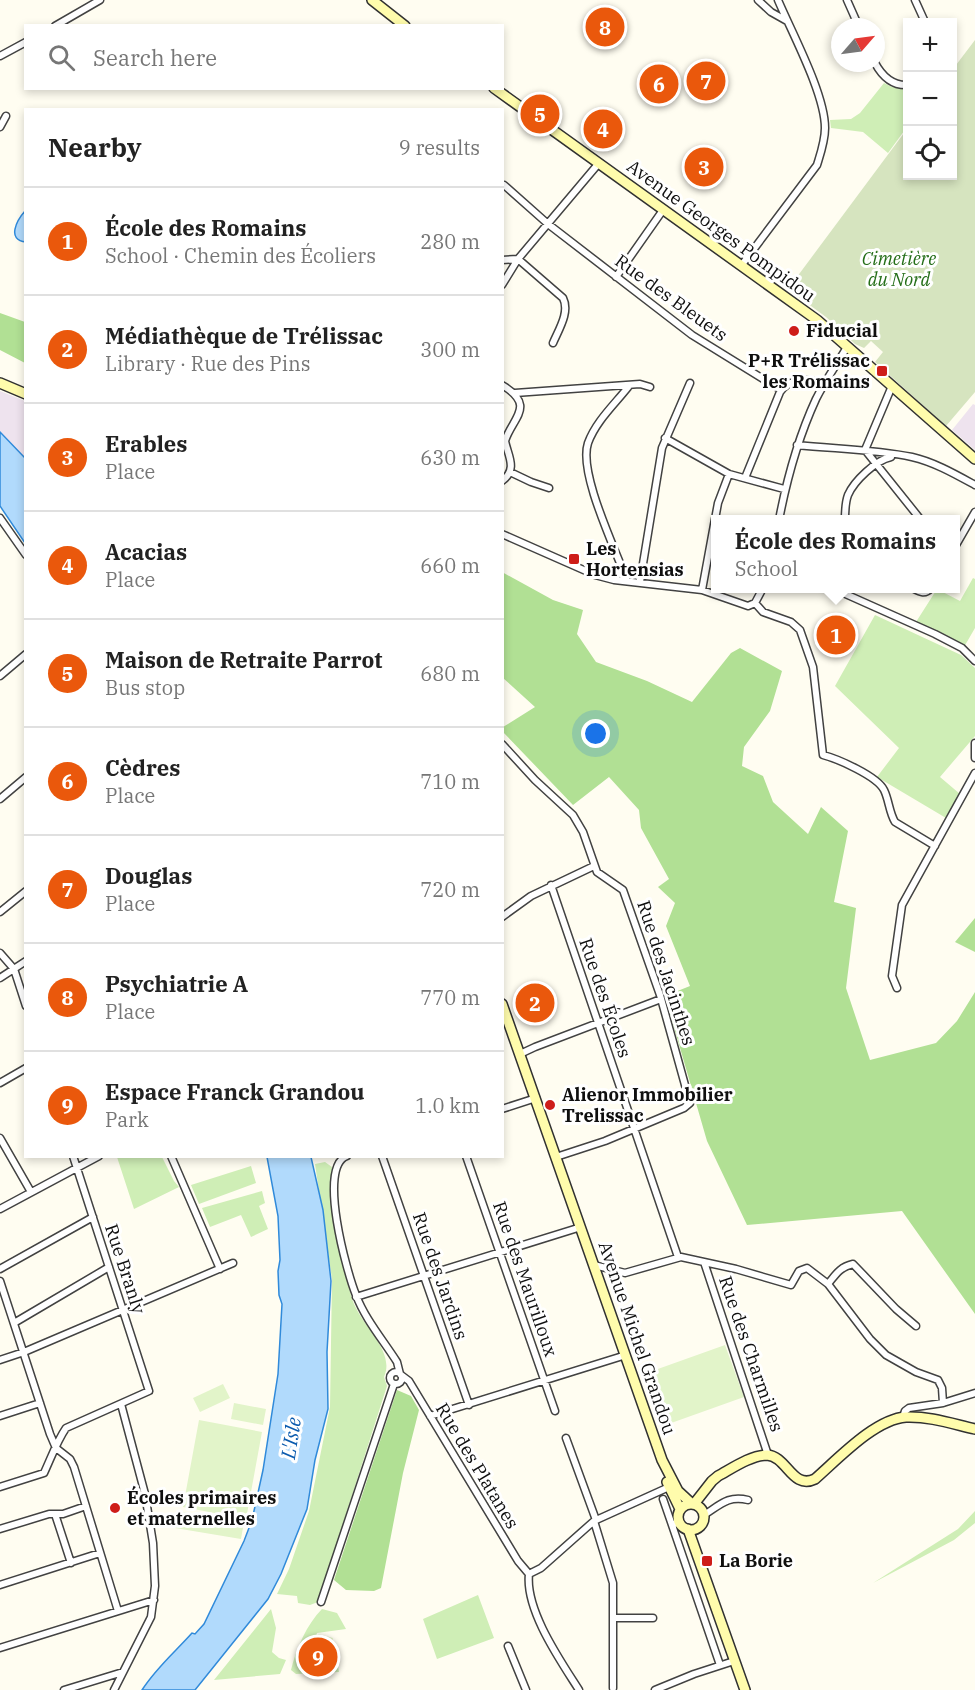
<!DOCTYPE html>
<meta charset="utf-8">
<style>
:root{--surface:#fff;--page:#f6f6f6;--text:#222;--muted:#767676;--line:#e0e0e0;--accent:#ea580c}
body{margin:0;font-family:"IBM Plex Serif",serif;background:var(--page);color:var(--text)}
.controls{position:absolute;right:18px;top:18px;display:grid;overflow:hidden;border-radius:0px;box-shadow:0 3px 9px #0003}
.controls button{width:54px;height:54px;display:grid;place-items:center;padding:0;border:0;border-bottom:2px solid var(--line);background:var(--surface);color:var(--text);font:30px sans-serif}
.compass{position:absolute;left:831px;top:18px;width:54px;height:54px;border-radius:50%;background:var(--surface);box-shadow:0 3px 9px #0003;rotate:62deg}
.you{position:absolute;left:596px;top:734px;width:21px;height:21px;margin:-15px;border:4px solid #fff;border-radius:50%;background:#1a73e8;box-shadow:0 0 0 9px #1a73e833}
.badge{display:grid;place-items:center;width:39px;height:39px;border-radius:50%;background:var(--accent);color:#fff;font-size:20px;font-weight:700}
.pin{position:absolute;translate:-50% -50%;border:3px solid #fff;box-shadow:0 2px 6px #0006}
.popup{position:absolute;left:711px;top:515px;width:249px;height:78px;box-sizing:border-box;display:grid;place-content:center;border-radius:0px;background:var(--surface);filter:drop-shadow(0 2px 4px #0005);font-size:20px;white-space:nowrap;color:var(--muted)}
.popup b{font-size:22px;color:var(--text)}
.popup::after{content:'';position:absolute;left:50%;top:100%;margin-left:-12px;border:12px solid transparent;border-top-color:var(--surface)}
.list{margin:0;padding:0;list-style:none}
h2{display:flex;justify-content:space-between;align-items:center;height:78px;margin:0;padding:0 24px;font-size:26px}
h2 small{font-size:20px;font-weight:400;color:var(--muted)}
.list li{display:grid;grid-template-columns:39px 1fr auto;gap:18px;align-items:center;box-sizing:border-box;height:108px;padding:0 24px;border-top:2px solid var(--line)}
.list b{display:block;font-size:22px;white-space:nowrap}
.list p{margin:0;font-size:20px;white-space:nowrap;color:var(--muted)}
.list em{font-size:20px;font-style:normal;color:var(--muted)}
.icon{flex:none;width:33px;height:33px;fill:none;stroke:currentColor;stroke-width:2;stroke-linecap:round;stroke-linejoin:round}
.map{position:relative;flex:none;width:975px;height:1690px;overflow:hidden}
.search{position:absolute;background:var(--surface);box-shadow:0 3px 9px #0003;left:24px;top:24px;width:480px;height:66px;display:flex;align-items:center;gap:15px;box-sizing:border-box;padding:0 21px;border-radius:0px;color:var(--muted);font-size:22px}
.panel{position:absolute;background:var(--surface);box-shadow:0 3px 9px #0003;left:24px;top:108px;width:480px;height:1050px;border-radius:0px}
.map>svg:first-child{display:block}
.industrial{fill:#eee3ee}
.green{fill:#cfeeb6}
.forest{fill:#b1e094}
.cemetery{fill:#d6e4bf}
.pitch{fill:#e2f4c9}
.water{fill:#b1dafc;stroke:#308ada;stroke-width:1.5}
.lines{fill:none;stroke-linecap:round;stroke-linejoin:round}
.street-casing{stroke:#424242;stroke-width:9}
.secondary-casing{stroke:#313131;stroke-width:12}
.street{stroke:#fff;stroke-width:6}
.secondary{stroke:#fffcac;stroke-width:9}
.poi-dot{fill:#ce1d19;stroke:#fff;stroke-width:2}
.labels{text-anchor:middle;stroke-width:6;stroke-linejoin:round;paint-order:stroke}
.street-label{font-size:18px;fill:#0f0f0f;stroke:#fff}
.park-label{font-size:18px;font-style:italic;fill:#246e18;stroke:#fff}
.poi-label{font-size:18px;font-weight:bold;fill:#0f0f0f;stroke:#fff;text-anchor:start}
.water-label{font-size:20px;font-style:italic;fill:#0b5bae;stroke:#fff}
</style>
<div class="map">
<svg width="975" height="1690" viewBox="0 0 975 1690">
<rect width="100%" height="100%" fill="#fffdf1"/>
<path class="industrial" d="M0 391 25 401V458L0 432Z
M973 404 975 405V450L952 430Z"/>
<path class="green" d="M884 83 892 87H907V127L888 153 863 132 831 128 830 120 851 119 860 113Z
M973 578 975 579V628L964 647 944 635 916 622 937 589 960 601Z
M875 615 961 655 975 668V736L940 777 960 794 946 818 877 777 899 748 835 686Z
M118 1156 162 1157 174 1181 179 1187 134 1209 117 1157Z
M325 1162 332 1167C330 1205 337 1240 347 1277 349 1287 351 1299 356 1308 366 1329 395 1353 384 1377L387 1386 318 1602 310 1605 298 1603 297 1596 277 1594 289 1569 309 1511 330 1407 332 1279 315 1164Z
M251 1166 256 1183 199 1204 191 1185Z
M262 1191 265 1203 259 1206 268 1229 251 1237 241 1215 210 1227 202 1208Z
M975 1511V1523L954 1540 873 1583 958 1529Z
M478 1595 494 1638 437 1659 423 1619Z
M271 1609 276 1628 272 1652 279 1658 286 1660 280 1674 214 1680Z
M322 1609 337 1613 346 1629 317 1633 311 1654 337 1660 339 1672 296 1674 291 1670C296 1649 307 1624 322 1609Z"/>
<path class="forest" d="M0 313 25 322V363L0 350Z
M502 572 553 600 583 610 577 634 596 662 647 681 692 702 731 653 740 648 782 671 770 711 744 747 742 766 763 776 773 802 808 834 821 807 848 831 834 902 856 908 846 988 870 1060 936 1043 957 1021 975 992V1314L902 1211 747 1225 707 1141 665 996 690 986 666 926 675 903 658 887 669 879 641 828 639 810 609 777 573 805 503 732V727L535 707 503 678Z
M975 918V952L955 942Z
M397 1390 411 1396 419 1410 403 1473 381 1588 374 1591 346 1590 334 1580Z"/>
<path class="cemetery" d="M975 40V392L946 426 875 362 883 352 871 341 864 348 855 344 826 317 788 289 907 129 908 176H952L953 69Z"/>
<path class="pitch" d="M725 1345 744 1397 660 1427 641 1375Z
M223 1384 230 1398 200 1412 193 1398Z
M234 1403 266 1409 263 1425 231 1419Z
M199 1420 262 1432 246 1519 183 1507Z
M178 1511 244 1522 241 1539 175 1528Z
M318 1634 333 1638 328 1656 313 1652Z"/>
<path class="water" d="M25 211 26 242C6 240 17 220 25 211Z
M0 432 25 458V543L0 506Z
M267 1157H311L323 1210 331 1281 327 1352 328 1409 315 1460 307 1509 281 1574 268 1599 195 1690H142C156 1668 175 1652 192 1633L195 1634 204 1624 244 1541 252 1520 263 1470 278 1374 282 1304 279 1295 278 1271 280 1260 278 1216Z"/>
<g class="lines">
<defs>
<path id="street" d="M758 0 771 12 787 21
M847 0 859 27
M915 0 925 22
M55 26 100 0
M0 56 26 42
M875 63C882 76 892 86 908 85
M0 127 6 116
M504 185 548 224 692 335 781 390
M502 260 518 259 599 163
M741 266 817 165C821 152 825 141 825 128 825 94 792 33 778 0
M616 277 663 210
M502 285 518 259 563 298C570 312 559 329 553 343
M502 385C537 406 512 418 505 441 508 456 518 469 502 481
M892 386 865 450 921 520
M515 393 640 384 650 387
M665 438 729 474 784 489
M797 445C835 449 874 449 912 457 934 462 955 474 975 485
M510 472 531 482 549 488
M745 478 780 392C791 376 809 381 827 381
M0 518 26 555
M779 520C787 478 798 438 816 399 825 381 837 364 847 347
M845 520C845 512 845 503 848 495 854 481 876 460 891 457
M502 534 595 575 614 580 702 590 748 606 755 603 763 588
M956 545 975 512
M627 581C616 550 578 473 588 443 596 421 615 404 629 386
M640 582 662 448 690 383
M832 588 935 634 962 648 975 661
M912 588C920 592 925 595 931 588
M702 590 718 503 729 474
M755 603 763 612 791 622 800 630 813 667 823 755C838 759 877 776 884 790 889 800 889 812 895 822L935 846
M0 676 26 654
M975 743V758
M502 744 535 780 573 815 583 832 597 872 623 890 660 995 690 1103 684 1108 605 1141 556 1157
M0 799 26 777
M551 885 678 1257
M0 912 26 891
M502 917 531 896 594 866
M0 953 14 969 26 1006
M0 978 26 961
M897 988 892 976 902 905 975 773
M520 1054 535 1047 661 999
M0 1083 26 1068
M502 1109 536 1098
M0 1138 31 1192
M171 1156 220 1269
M347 1156C317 1166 347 1273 356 1295 365 1319 383 1340 397 1362L400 1374
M382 1156 469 1405
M466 1156 555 1411
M0 1209 99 1156
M704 1262 768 1455
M594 1265 625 1273 681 1257 736 1269 791 1285 799 1271 807 1268 828 1284 870 1339 886 1355 916 1372 938 1380 942 1388 943 1403
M0 1269 93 1217
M0 1281 50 1434 56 1448 70 1459 74 1467 118 1611
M828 1284C836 1274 840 1267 853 1264L896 1309 916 1326
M356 1297 581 1227
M14 1323 109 1267
M0 1360 24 1352 233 1263
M390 1378a6 6 0 1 1 12 0a6 6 0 1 1-12 0Z
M401 1375 409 1381 518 1561 529 1574
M0 1416 40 1403
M430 1416 626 1355
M903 1417 905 1411 909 1408 943 1403 975 1393
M566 1438 596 1520
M0 1487 44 1473C51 1458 57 1441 66 1428L149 1391 73 1156
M663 1499 672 1525
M55 1514 71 1563
M704 1515C720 1505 728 1495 748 1500
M594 1521 613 1583V1688
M679 1522 672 1525 720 1665
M0 1529 49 1514H63L86 1506
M529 1574 541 1568 594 1521 669 1487 672 1489
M529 1574C525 1610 560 1660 579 1690
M0 1585 100 1553
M321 1602 394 1384
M613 1618H653
M508 1646 526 1690
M0 1648 154 1600
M64 1690 123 1672
M114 1690 151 1617 155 1586 153 1543 145 1494 121 1404
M655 1690 694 1674 734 1661"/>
<path id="secondary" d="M372 0 405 26
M494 88 817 320 975 459
M0 383 26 394
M502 1004 662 1460 678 1491 691 1503
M667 1482 680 1509
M678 1517a13 13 0 1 1 26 0a13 13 0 1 1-26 0Z
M694 1504 712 1481 718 1476C731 1469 751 1455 767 1455 787 1456 792 1490 815 1479 838 1459 875 1419 906 1417 929 1416 953 1424 975 1429
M688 1529 745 1690"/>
</defs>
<use href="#street" class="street-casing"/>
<use href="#secondary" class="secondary-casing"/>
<use href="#street" class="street"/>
<use href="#secondary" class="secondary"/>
</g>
<g class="poi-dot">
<circle cx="794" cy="331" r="6"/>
<rect x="876" y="365" width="12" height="12" rx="3"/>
<rect x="568" y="553" width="12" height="12" rx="3"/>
<circle cx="550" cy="1105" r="6"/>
<circle cx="115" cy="1508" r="6"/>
<rect x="701" y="1555" width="12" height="12" rx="3"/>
</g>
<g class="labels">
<g class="street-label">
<text transform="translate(721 231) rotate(36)" y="6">Avenue Georges Pompidou</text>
<text transform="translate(671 298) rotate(36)" y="6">Rue des Bleuets</text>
<text transform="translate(666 973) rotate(72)" y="6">Rue des Jacinthes</text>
<text transform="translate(605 998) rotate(71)" y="6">Rue des Écoles</text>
<text transform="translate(125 1269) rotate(72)" y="6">Rue Branly</text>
<text transform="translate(440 1276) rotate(71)" y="6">Rue des Jardins</text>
<text transform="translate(525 1279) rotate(71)" y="6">Rue des Maurilloux</text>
<text transform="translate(637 1338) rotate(71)" y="6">Avenue Michel Grandou</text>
<text transform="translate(751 1354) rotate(71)" y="6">Rue des Charmilles</text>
<text transform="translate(477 1466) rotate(59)" y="6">Rue des Platanes</text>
</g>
<g class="park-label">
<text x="899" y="265">Cimetière<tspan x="899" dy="21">du Nord</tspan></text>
</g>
<g class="poi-label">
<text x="806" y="337">Fiducial</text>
<text x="870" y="367" text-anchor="end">P+R Trélissac<tspan x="870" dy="21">les Romains</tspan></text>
<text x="586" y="555">Les<tspan x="586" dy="21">Hortensias</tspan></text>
<text x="562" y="1101">Alienor Immobilier<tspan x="562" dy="21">Trelissac</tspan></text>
<text x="127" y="1504">Écoles primaires<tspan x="127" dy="21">et maternelles</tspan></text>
<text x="719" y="1567">La Borie</text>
</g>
<g class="water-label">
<text transform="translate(291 1438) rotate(-81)" y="7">L'Isle</text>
</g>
</g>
</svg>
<div class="controls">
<button>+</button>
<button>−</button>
<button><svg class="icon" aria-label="locate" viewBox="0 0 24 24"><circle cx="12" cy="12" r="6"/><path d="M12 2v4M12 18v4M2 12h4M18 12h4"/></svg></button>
</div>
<svg class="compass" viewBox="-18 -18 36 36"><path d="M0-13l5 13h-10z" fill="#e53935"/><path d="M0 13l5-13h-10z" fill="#767676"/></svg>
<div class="you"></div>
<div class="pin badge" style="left:836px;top:635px">1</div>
<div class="popup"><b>École des Romains</b>School</div>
<div class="pin badge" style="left:535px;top:1003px">2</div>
<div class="pin badge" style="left:704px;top:167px">3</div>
<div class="pin badge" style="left:603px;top:129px">4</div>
<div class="pin badge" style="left:540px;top:114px">5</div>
<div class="pin badge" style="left:659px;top:84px">6</div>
<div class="pin badge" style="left:706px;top:81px">7</div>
<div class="pin badge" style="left:605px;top:27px">8</div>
<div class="pin badge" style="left:318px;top:1657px">9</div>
<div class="search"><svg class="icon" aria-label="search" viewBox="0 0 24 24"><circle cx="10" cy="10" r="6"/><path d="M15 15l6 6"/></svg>Search here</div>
<section class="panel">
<h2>Nearby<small>9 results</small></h2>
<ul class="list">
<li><span class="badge">1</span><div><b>École des Romains</b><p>School · Chemin des Écoliers</p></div><em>280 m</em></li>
<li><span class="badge">2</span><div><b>Médiathèque de Trélissac</b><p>Library · Rue des Pins</p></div><em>300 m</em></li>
<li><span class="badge">3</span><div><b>Erables</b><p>Place</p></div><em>630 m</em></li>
<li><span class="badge">4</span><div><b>Acacias</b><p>Place</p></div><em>660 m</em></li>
<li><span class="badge">5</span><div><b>Maison de Retraite Parrot</b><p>Bus stop</p></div><em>680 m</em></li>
<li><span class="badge">6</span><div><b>Cèdres</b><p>Place</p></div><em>710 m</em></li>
<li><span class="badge">7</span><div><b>Douglas</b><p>Place</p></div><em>720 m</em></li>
<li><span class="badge">8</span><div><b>Psychiatrie A</b><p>Place</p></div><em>770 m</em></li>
<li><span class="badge">9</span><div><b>Espace Franck Grandou</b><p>Park</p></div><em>1.0 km</em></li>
</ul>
</section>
</div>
